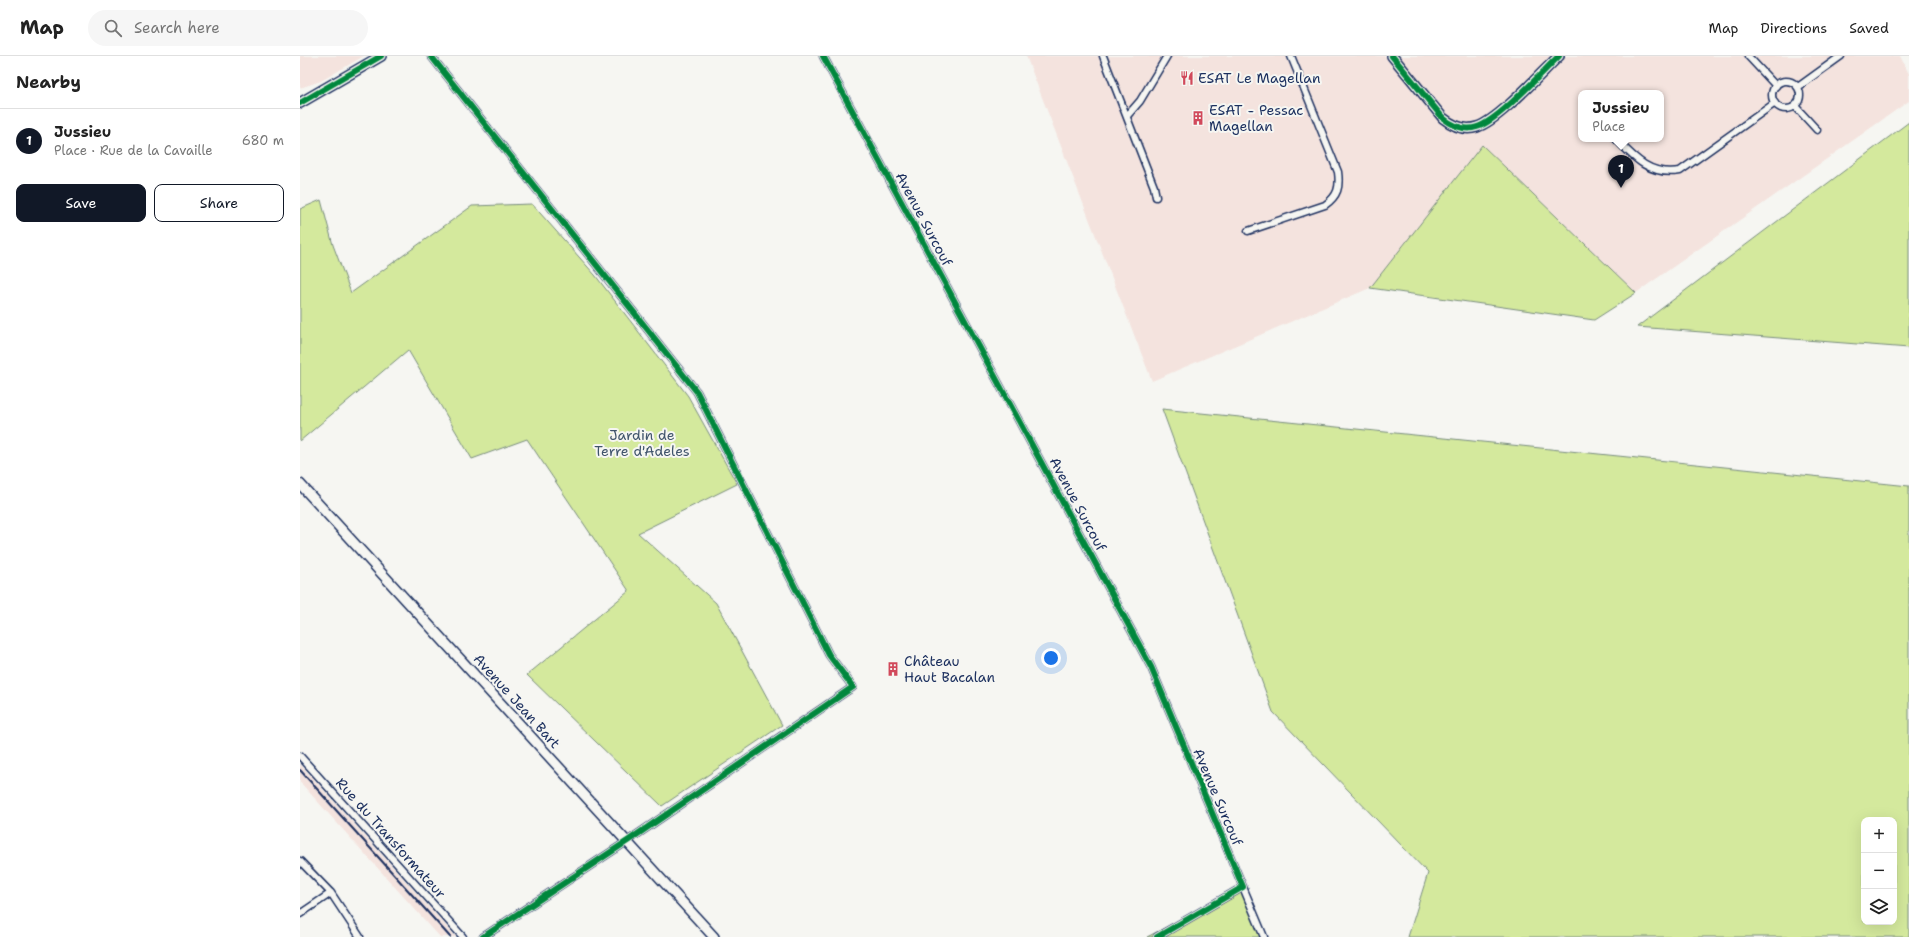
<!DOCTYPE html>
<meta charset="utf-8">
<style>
:root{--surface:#fff;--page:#f6f6f6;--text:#222;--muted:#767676;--line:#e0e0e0;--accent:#111827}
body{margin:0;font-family:"Shantell Sans",sans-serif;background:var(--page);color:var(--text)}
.controls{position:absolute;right:12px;bottom:12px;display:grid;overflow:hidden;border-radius:8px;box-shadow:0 4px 16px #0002}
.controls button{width:36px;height:36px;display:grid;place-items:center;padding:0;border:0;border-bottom:1px solid var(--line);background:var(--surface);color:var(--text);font:20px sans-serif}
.you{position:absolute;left:751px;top:602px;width:14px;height:14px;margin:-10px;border:3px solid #fff;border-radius:50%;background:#1a73e8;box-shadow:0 0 0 6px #1a73e833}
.badge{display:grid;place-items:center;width:26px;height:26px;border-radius:50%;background:var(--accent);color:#fff;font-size:13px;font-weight:700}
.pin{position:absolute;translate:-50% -33px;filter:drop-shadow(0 1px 2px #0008)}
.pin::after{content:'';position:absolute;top:21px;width:14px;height:12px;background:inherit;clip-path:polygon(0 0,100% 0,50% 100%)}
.popup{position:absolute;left:1278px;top:34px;width:86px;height:52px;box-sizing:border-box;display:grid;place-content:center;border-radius:8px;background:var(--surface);filter:drop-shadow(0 1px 3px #0005);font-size:13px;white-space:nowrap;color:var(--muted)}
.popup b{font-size:15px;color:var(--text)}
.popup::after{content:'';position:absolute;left:50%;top:100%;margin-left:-8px;border:8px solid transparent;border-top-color:var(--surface)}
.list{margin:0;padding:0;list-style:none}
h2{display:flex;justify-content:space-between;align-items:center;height:52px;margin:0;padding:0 16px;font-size:17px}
h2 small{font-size:13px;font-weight:400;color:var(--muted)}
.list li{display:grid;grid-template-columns:26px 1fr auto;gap:12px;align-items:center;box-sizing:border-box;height:64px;padding:0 16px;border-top:1px solid var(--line)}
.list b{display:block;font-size:15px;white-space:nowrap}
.list p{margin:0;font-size:13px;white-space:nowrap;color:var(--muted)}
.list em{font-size:13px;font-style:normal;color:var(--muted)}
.actions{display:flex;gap:8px;padding:12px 16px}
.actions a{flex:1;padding:9px 0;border:1px solid var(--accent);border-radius:8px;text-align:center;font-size:14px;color:var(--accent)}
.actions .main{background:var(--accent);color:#fff}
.icon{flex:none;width:22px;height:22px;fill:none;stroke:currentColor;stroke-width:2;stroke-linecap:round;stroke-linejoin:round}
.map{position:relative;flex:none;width:1609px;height:881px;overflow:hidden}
header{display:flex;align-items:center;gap:24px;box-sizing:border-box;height:56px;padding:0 20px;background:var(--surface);border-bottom:1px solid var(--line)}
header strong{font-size:19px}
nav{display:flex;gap:22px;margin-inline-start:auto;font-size:14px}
.search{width:280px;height:36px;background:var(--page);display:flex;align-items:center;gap:10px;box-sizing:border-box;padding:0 14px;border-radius:22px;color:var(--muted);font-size:15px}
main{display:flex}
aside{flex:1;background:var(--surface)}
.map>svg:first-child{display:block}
.built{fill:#f4e3de;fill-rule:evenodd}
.green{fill:#d4e99d;stroke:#788c7e;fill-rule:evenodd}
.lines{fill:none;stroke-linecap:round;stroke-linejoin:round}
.street-casing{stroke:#1b2f5e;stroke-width:9}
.secondary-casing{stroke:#1b2f5e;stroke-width:12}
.street{stroke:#f6f6f2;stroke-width:6}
.secondary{stroke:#f6f6f2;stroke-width:9}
.rail{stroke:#1b2f5e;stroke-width:2}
.cycleway-casing{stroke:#f6f6f2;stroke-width:8}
.cycleway{stroke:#00873e;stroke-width:6}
.labels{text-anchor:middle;stroke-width:4;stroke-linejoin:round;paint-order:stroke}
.poi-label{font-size:14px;fill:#1b2f5e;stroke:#f6f6f2;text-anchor:start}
.street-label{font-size:14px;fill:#1b2f5e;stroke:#f6f6f2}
.park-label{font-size:14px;fill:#40546b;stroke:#f6f6f2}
</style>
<header>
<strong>Map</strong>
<div class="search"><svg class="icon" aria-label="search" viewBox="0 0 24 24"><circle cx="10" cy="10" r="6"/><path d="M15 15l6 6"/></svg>Search here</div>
<nav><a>Map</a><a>Directions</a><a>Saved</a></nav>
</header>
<main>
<aside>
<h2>Nearby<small></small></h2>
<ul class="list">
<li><span class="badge">1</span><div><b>Jussieu</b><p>Place · Rue de la Cavaille</p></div><em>680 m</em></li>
</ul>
<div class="actions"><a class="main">Save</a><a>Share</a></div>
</aside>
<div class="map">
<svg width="1609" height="881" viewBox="0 0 1609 881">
<rect width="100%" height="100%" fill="#f6f6f2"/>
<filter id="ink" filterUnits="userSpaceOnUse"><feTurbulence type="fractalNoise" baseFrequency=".025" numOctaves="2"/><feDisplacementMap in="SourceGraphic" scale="8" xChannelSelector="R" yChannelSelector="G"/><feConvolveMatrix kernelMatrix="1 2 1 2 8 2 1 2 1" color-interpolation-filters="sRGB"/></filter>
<g filter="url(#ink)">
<path class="built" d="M0 0H64L21 25 0 32Z
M726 0H1600L1609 18V45L1336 237 1182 89 1070 232 852 325ZM1281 37H1361V83H1281Z
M0 708 156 881H140L0 726Z"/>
<path class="green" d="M1609 66V292L1337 271Z
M1182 89 1336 237 1294 264 1070 232Z
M21 144 33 189 51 237 172 150 232 148 295 219 388 340 437 428 338 477 416 547 482 669 362 750 227 619 329 535 227 383 172 403 108 294 0 385V153Z
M862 353 1609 430V881H1108L1128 817 973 656ZM1564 764H1594V866H1564Z
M943 831 964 881H847Z"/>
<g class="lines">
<defs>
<path id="street" d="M131 0 397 336 529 599 553 631 329 784 183 881
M523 0 851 611 943 831 857 881
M803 0 854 131 856 141
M1448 0 1476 30
M1472 39a14 14 0 1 1 28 0a14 14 0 1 1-28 0Z
M1498 31 1541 0
M1495 50 1517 74
M827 60 840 45 867 0
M1316 83C1334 102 1350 120 1380 115L1475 47
M948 175 1025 149C1038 140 1040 131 1038 116L991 0
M0 700 163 881
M0 805 31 837 60 881
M943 831 964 881
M0 858 31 837"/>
<path id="secondary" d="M1092 0 1143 62C1153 70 1165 75 1177 71 1199 64 1240 18 1259 0
M0 47 81 0
M0 428 414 881"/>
</defs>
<use href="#street" class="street-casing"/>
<use href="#secondary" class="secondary-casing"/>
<use href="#street" class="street"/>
<use href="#secondary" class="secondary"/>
<path class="rail" d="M0 714 150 881"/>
<defs>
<path id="cycleway" d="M131 0 397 336 529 599 553 631 329 784 183 881
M523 0 851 611 943 831 857 881
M1092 0 1143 62C1153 70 1165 75 1177 71 1199 64 1240 18 1259 0
M0 47 81 0"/>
</defs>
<use href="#cycleway" class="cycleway-casing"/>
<use href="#cycleway" class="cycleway"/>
</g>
</g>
<defs>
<symbol id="restaurant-bare" viewBox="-9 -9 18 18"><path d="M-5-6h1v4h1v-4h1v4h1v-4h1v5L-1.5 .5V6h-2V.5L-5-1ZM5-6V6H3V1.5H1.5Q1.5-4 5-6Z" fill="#d1495b" stroke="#f6f6f2" stroke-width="2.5" paint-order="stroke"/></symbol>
<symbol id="building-bare" viewBox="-9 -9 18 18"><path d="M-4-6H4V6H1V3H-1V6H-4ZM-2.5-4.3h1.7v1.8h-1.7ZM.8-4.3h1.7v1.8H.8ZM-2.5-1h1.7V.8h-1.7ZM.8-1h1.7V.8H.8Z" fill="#d1495b" stroke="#f6f6f2" stroke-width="2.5" paint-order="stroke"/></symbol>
</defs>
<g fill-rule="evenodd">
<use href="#restaurant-bare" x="877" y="12" width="20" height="20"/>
<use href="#building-bare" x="888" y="52" width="20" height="20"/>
<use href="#building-bare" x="583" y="603" width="20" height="20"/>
</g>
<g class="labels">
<g class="poi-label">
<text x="898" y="27">ESAT Le Magellan</text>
<text x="909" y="59">ESAT - Pessac<tspan x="909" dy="16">Magellan</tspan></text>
<text x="604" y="610">Château<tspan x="604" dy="16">Haut Bacalan</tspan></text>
</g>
<g class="street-label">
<text transform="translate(624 163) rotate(62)" y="5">Avenue Surcouf</text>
<text transform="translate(778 448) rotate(62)" y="5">Avenue Surcouf</text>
<text transform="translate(217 645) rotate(48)" y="5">Avenue Jean Bart</text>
<text transform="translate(918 741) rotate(67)" y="5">Avenue Surcouf</text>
<text transform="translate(91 782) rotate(48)" y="5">Rue du Transformateur</text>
</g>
<g class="park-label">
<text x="342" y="384">Jardin de<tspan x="342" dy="16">Terre d'Adeles</tspan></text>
</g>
</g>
</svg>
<div class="controls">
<button>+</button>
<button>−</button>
<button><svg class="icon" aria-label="layers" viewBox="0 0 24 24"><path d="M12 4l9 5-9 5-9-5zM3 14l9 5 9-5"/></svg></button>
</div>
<div class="you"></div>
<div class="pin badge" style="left:1321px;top:132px">1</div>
<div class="popup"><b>Jussieu</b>Place</div>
</div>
</main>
